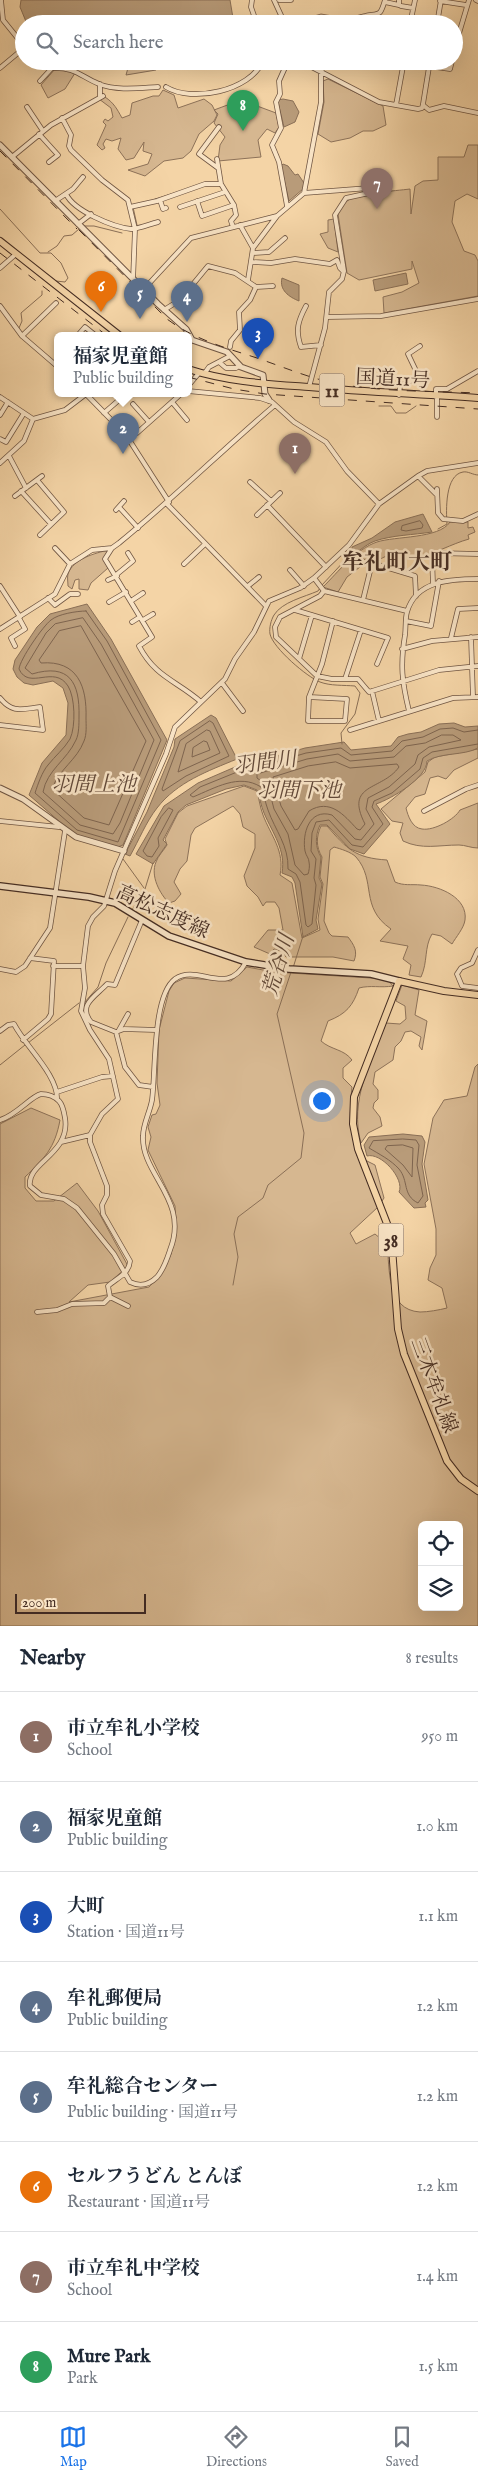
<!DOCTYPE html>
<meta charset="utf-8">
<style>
:root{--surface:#fff;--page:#f2f2f3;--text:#1f2937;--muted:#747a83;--line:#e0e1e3;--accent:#1a73e8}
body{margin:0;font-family:"IM FELL English","Noto Serif JP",serif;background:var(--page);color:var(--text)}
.controls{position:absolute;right:15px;bottom:15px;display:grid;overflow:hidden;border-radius:8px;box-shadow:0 5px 20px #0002}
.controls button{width:45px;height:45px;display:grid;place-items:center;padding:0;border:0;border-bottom:1px solid var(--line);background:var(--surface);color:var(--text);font:25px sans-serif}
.scale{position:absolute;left:15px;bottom:12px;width:131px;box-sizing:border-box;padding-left:5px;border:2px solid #442c22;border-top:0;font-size:14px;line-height:18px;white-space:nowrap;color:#442c22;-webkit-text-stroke:4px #f8e3c5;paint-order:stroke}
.you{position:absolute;left:321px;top:1100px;width:18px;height:18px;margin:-12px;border:4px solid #fff;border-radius:50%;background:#1a73e8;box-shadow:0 0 0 8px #1a73e833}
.badge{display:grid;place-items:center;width:32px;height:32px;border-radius:50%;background:var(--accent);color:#fff;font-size:16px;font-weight:700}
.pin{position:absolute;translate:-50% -41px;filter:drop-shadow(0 1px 2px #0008)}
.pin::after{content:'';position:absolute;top:26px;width:18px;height:15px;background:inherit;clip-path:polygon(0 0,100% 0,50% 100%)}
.popup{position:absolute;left:54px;top:332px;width:138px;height:65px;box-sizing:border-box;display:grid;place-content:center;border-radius:8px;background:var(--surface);filter:drop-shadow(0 1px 4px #0005);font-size:16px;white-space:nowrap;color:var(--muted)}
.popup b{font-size:19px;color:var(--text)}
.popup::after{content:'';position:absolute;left:50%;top:100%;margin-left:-10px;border:10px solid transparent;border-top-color:var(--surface)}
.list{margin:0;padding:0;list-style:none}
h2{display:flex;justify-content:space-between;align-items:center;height:65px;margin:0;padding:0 20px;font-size:21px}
h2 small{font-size:16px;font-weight:400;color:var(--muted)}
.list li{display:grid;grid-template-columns:32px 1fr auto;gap:15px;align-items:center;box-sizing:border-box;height:90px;padding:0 20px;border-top:1px solid var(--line)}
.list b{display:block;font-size:19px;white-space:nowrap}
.list p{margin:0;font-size:16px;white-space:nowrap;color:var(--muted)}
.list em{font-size:16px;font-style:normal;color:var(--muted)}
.icon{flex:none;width:28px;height:28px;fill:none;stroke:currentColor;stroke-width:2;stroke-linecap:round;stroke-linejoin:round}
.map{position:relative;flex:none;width:478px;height:1626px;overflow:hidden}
.search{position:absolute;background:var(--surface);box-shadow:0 5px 20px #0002;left:15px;right:15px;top:15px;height:55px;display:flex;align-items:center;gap:12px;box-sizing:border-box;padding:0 18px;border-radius:28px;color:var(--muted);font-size:19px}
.sheet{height:785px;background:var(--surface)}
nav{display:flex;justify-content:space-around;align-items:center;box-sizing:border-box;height:70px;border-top:1px solid var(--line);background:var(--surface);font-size:14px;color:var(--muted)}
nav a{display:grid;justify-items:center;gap:2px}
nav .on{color:var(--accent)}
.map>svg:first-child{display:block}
.green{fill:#d6b790;stroke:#8d7259;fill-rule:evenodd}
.water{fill:#b89b79;stroke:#8a6f56}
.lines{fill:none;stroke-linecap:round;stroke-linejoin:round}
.shore{stroke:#7e644e;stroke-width:1}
.stream{stroke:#8a6f56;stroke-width:1}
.minor-casing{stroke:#705643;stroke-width:5.5}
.tertiary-casing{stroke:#705643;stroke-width:7}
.secondary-casing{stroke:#442c22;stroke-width:8}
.primary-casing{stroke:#442c22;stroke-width:8}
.trunk-casing{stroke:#442c22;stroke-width:8}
.minor{stroke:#f8e3c5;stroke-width:4}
.tertiary{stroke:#f8e3c5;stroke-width:5}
.secondary{stroke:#f8e3c5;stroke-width:5.5}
.primary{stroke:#f4d4a6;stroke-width:6}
.trunk{stroke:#f4d4a6;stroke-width:6}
.rail{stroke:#442c22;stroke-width:1;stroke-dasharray:9 9;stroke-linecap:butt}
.labels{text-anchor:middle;stroke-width:5;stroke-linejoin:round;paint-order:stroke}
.shield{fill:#f8e3c5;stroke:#7a6353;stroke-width:1}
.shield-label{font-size:19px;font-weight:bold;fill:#442c22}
.street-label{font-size:20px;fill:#442c22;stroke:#f8e3c5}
.water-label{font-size:21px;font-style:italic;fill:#614838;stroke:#f8e3c5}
.quarter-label{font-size:22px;font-weight:bold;fill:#442c22;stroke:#f8e3c5}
</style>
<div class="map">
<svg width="478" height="1626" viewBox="0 0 478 1626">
<rect width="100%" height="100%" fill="#f4d4a6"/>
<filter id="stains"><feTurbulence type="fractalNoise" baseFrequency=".004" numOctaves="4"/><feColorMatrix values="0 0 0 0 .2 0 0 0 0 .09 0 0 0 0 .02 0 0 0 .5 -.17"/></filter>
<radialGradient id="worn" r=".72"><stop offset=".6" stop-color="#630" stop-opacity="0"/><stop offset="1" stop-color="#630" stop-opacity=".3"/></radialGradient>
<path class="green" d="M321 14 349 19 340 24H310L311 17Z
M130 61H157L156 70 126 75Z
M55 69H66L75 73 65 89 48 98 41 85Z
M328 79 383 106 386 125 373 131H363L350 138 331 142 318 134 324 102 323 81Z
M163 90 174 95 178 108 204 99 212 105 217 115 214 121 199 134 191 151 183 158 164 161 145 176 128 170 148 164 152 154 143 151 144 142 134 158 126 160 118 149 121 138 112 141 106 139 103 144 105 148 102 150 97 145 106 125 103 122 105 119 108 121 113 117 111 108 99 99 105 97C114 103 117 109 122 118L130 115 132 103 153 96H159Z
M241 100 276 113 279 127 275 133 267 129 258 140 261 157 218 161 220 145 225 137 214 123 218 114 214 110Z
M468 145H478V199L467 194 455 201 452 222 464 251 475 255 478 261V296L384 313 383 297 402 292 419 283 412 261V269L359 280 347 273 338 214C340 209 342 204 347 201 358 193 395 191 410 189L411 214 415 186 423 181 438 180V157H464Z
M334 219 338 252 328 248 320 234 328 232V220Z
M458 521 468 522V528L473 527 475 532 468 535 469 539C451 544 435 554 417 557 408 559 399 552 389 555 378 559 377 564 363 559L360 567 347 577 338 592 323 587C338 572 356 549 377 542 395 536 439 539 450 522Z
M109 550 103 559 108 568 91 583 88 590 79 589V579L75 580 72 589 68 586C68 582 67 578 68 574 73 559 95 553 109 550Z
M478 749V758L454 770 446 779 438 776 430 778 425 794 415 797 406 808C408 816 412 828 422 829 434 831 455 819 460 810L478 803V848C471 848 465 845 459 845 438 845 422 850 403 841L400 833 403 823 392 821 381 809 425 772 428 762 435 757Z
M244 786 257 791C259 799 260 807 263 815 271 836 285 851 280 875L292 883 302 938 320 930 318 919 323 884 320 877 322 857C316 847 316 837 321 826H327C347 849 355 858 387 860L395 882C404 886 411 884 421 885 440 886 468 898 465 920 464 928 456 937 452 944L441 936 432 934C424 947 428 962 421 977L409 975 411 965 403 959 408 946 380 941 391 929C359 907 377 881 356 857 351 852 341 849 334 847L330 850 324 921 329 933 332 936 348 937C354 945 358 951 354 961L333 957H286L281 951 274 949 270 954 254 947 268 930H283L279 908 275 902H266L263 906 258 897 247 886 244 876 255 848V834L243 827 240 814 233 806 195 828 191 835 187 861 180 869 174 882 181 894 175 901 169 903C160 894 150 876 156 862 158 856 164 850 167 845L165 839 178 813 187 806Z
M247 967 274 972 387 979 393 986C381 988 370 985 359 988 353 1006 346 1014 328 1021L321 1041C331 1050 344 1049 352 1060L343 1068V1078L352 1087C349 1112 350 1132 357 1156L375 1165 384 1198 378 1207 350 1233 356 1244 375 1234 387 1244C390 1269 386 1310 420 1312 428 1312 439 1310 447 1308L442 1288 428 1280 430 1268 436 1255V1229L424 1164 433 1118 444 1100 467 1096 475 1067 478 1064V1626H0V1124L31 1108 60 1120C55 1148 44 1159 25 1177V1188L36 1201H54L77 1183 98 1211 128 1266 110 1282 88 1285 69 1302 149 1287 162 1273 171 1254 176 1234 175 1206 148 1150 151 1137 148 1127 152 1115 156 1114 160 1105 157 1083 159 1030 169 991 174 983 185 978 231 981ZM422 1525H459V1607H422Z
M402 985 419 990 415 1015 427 1021 422 1050 419 1046 421 1037 411 1031 405 1032 401 1041 395 1047 393 1060 375 1072 373 1084 378 1090V1099L374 1103 373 1108 380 1117 382 1126 368 1133 361 1143C349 1100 371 1062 386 1023L400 1024 406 1019 405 1006 396 1001Z"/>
<path class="water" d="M21 0H230L234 24H27L20 7Z
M283 99 293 101 299 112 295 122 284 127 278 102V100Z
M283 164 288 166 295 175 298 174 304 183 303 189 289 201 281 166Z
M406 273 408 284 375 291 373 280Z
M282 278 299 285V301C289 297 279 290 282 278Z
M423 514 432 532C413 535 393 535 375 541 364 545 356 555 345 559L352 550V547L372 538 395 522Z
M87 604 111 639 167 740 123 845 118 847 75 835 29 795 42 763 66 735 68 703 63 688 53 681 33 685 24 683 17 677 13 669 15 660 37 627 50 614Z
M211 715 216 718 237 759C208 771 177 782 157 808 146 822 139 840 130 856L125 854 147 812 174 747 175 739Z
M454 723 465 727 478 726V748C463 756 442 752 427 761 427 778 391 799 376 804L390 824 364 854 350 849 327 825H320C315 836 315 847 321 857L319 878 322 884 316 920 318 929 303 937 295 883 292 877 282 873C286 850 273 834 264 813 261 806 260 798 257 790L244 785 226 789 186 805 178 812 163 840 167 844 153 864 136 854 164 806 198 783 242 764 247 765 305 748 344 742 351 750 391 746 398 737 408 734 421 732 439 724Z
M403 1134 422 1136 425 1142 422 1164 428 1200 425 1203 426 1207 414 1208 399 1192C405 1179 381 1152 367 1156L364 1145 369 1137Z"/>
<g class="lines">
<path class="shore" d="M420 521 423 525 422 528 406 531 401 530 402 526Z
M86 611 107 641 161 740 118 842 77 830 35 793C38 784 42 772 48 765 55 756 64 749 70 739 76 726 75 697 68 686 54 664 29 691 19 669 20 659 43 626 51 620 58 614 77 611 86 611Z
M83 618 101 644 154 740 120 823 113 834 80 825 43 792C47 770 67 760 76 740 79 734 79 724 79 717 80 682 69 663 32 674L25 668 46 633 55 624Z
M81 626 146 741 109 825 84 818 52 789C59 769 77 760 84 741 87 734 86 725 86 718 87 687 78 660 41 663L39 660 59 631Z
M210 721 213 723 229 756 186 776 163 791 162 789 180 741Z
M207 730 210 731 220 753 178 772 186 744Z
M478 730 464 732 453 728 440 729 423 737 402 741 392 751 351 755 341 748 306 753 248 770H242L200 787 190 795 193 797C215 788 239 773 261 787 264 794 265 802 268 810 275 830 289 846 288 869L296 874 300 882 306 925 308 927 312 924 316 885 314 878 316 859 311 851 312 833 316 822 329 820 352 845 363 847 383 824 372 807 374 801 392 793 420 769 423 758 432 752 478 744
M442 735H453L461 740 429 747 418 755 415 764 389 787 368 798 366 809 374 824 361 840 355 839 332 815C309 808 302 834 305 851 306 856 309 858 309 862 310 866 309 871 308 874L304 875 295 865 288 834 274 809 268 786 257 778V774L307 759 338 754 350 761 394 757 406 746 425 743Z
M204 741 207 742 210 750 192 757 193 748Z
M336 762 350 768 397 764 399 767C382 791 344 783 365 824L360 830 357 829C344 815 330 798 309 811L298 829 295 830 281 806 273 777 308 766Z
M169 808 173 810 158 838 159 846 152 857 147 856 143 851 161 817Z
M403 1139 416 1140 419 1145 417 1165 423 1196 418 1203C402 1195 409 1181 399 1169 391 1160 379 1154 369 1148L373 1141Z
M403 1145 413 1148 412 1177 403 1165 385 1149 387 1146Z"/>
<path class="stream" d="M155 199 181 191
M133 207 137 225
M0 209 40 253H51L61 263 68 278 65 282 56 281
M84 226H94L122 233
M48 252 57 246 64 236 72 235 79 229
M19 328 22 321 21 313 42 295V291
M379 406H391L396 413H406L416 406
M438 529 447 524C446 510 445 475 463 472 468 471 473 475 478 475
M322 585 348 557
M320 588 318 591C304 597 282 602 274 615 271 620 269 628 270 634 273 648 307 677 320 682 330 686 344 685 355 686L360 693 355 714 341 733 342 744
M123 859 144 888
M132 910 145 889 153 863
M293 968 303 936
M84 1003 98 987 106 963 128 917
M28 1043 79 1003
M0 1065 25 1045
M233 1285 238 1257 234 1234 238 1217 263 1198 268 1185 301 1158 304 1133 277 1014 291 972"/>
<defs>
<path id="minor" d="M1 0 3 20 24 46
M252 0 251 7 257 24
M274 0 285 24
M279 0H291
M476 0 478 1
M440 1 466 5
M385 2 399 5V0
M401 6 413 8
M344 24C351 21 358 17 365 16 380 13 380 17 385 0
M410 24 415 0
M437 24 441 0
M454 50 469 0
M300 61 379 102 418 109 422 108 423 104 430 61
M429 66 450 69 452 61
M0 68 24 48
M40 81 52 68C75 67 80 76 99 84 117 91 139 88 158 87
M166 87C192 103 250 91 263 61
M100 97V84
M396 105 404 61
M423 105 429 110 444 106 478 113
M27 107 43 131
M62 118 71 135 69 146 71 150 102 180 128 200 135 229 133 280
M39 134 58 155 49 162
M12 157 51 125 103 96
M217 159 221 184 234 205 236 215 231 221 233 227
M218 168 199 154 219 127
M304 193 321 102V72L325 61
M66 194C74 211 113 227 131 229 139 229 150 224 158 222
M160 200 163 209 166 208
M55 201 73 189 83 177
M197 201 202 216 234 205
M287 206 279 162 272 145 281 128 276 102 280 94 279 81 288 61
M130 207 157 201 205 184H221
M180 207 225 192
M78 224 91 214
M240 225 253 248 248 280
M253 248 277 216
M253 253 269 252 285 238
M252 262 271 263 295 259 330 264 337 260 340 268 343 271
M0 268 16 254
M144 289 191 238 277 216 304 193 369 188
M0 306 22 336 58 367
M306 306C298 321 295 330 301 347L321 345
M164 310 180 300 208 266 235 273 256 287 273 286
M327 317 381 316 478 299
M78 335 85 327 95 335
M22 336 56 303
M230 347 231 341 240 330 239 312 250 300 256 287
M219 362 226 368H236L239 366
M204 374 209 367 230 356
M188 386 199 373
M309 387 325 328 329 292 342 279 344 271 335 215 346 198 369 193V188
M188 391 260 398 272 402 294 422 326 442 347 471 379 504
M85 393 126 435 137 433 182 393
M399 395 400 386 419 377 408 354 420 346
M0 397 33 419
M436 397V389H447L478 371
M172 402 187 420
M133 404 149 422
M104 413 127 393
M0 415 8 402
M437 417V397
M126 435 169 502
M0 439 6 442 24 413
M9 456 26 488
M0 463 24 441 33 419 65 410 86 394
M418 476 436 494
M37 480 64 512 40 535
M250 482 271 501
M437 489 438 513 443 519 463 521 478 514
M21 491 51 524
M15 496 42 476
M167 504 266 606
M267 505 326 567
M119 507 138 528
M116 510 124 501
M257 515 280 493
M55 548 70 564
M112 548 105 559 152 637 139 646C156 678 176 680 201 702
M184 564 205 544
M290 570 304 586
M116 575 133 561 128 553
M314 578 324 591 407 611
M108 580 117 576
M433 584 432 557 436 553 478 554
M0 586 20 617
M248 586 259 577
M324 591 320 596 280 617 275 627 276 637 317 676 332 679H358L369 692 439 670 478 666
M48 598 55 605 70 594H78
M363 600 372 563 415 576 416 596
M131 601 143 593
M109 602 126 592
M295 610 388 638 377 664
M143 620 153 614
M406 621 431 626 439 581
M132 622 140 617
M0 629 55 594 70 564 92 550 112 548 119 543C173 499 222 450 275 405
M471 637 473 697
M451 638 458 609 478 608
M15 646 11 638 25 629 19 618
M402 649 432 641 478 637
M299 659 312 615
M345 679 361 630
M222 683 243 711
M372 691 379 721
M309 697 347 699 345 721H308L309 697 322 664 333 621
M0 698C13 714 22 709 40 707L43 730 0 725
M409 711C402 682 400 665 405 635 406 627 405 619 407 612 416 580 452 579 478 579
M350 730 453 698 478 697
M424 811 466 789 478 785
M0 821 59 827
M142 920 115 985 107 984C96 996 77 1005 91 1022L116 1032 125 1067 139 1085 153 1087
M478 950 472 963 461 968 457 974 462 986 478 988
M53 966H83
M0 969 16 972 25 966 50 928 65 831
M119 1030 128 1014
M0 1031 8 1025 14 1024C25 1046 58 1075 57 1099
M116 1032 124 1029 156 1030
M23 1040 48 1019 51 1014 54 961 30 958
M57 1092 102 1077 113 1076
M0 1120C17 1115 31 1096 41 1094 48 1094 54 1096 59 1101 63 1105 64 1112 65 1118 71 1154 26 1163 30 1186L41 1195 64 1199 77 1208 114 1254 130 1282C140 1287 149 1285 157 1277 164 1269 167 1259 170 1250 190 1200 141 1175 143 1136 143 1124 150 1112 152 1100 156 1073 152 996 175 979 198 963 227 998 246 962
M61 1142 90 1135
M110 1297 128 1306
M37 1312 57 1310 72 1304 104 1303 110 1297 108 1286C117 1278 129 1274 130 1261L103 1214 102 1205 107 1195V1186L90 1142V1135L102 1114 118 1099 109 1059 90 1030 81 1011 85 988 83 966 88 926 93 917 104 906 115 871 166 754 175 727 225 679 235 659 254 632 269 601 300 588 314 578 349 545 379 504 418 476 427 471 478 463"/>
<path id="tertiary" d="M0 145 158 304 186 329 192 340 227 352 241 367 263 375 265 394 269 400
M0 788 23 799 76 837 124 851"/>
<path id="secondary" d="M0 886 89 897 115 903 169 936 246 962 289 969 371 974 399 981"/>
<path id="primary" d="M478 995 444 991 399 981 354 1097 353 1124 358 1149 391 1234 398 1329 404 1354 447 1461 461 1479 478 1491"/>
<path id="trunk" d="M0 241 119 335
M188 369C228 382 268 384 309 387 366 392 422 394 478 398"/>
</defs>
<use href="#minor" class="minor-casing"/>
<use href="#tertiary" class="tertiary-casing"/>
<use href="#secondary" class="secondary-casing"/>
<use href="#primary" class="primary-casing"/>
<use href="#trunk" class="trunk-casing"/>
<use href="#minor" class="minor"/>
<use href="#tertiary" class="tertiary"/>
<use href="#secondary" class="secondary"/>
<use href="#primary" class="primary"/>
<use href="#trunk" class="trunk"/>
<path class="rail" d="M0 151 77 229
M79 230 167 319C193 339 226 348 257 358 283 367 307 377 333 383 380 392 431 391 478 393
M0 253 106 335
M188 377 234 389 265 394 478 409"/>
</g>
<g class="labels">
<g class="shield">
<rect x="319.5" y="373.5" width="25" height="33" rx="4"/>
<rect x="378.5" y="1223.5" width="25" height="33" rx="4"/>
</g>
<g class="shield-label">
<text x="332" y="397">11</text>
<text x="391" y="1247">38</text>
</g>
<g class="street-label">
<text transform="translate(393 378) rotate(3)" y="7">国道11号</text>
<text transform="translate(163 911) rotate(25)" y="7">高松志度線</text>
<text transform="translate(435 1385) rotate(70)" y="7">三木牟礼線</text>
</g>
<g class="water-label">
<text transform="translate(265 762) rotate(-7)" y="7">羽間川</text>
<text x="94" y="791">羽間上池</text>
<text x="299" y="797">羽間下池</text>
<text transform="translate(278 965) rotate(-73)" y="7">荒谷川</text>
</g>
<g class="quarter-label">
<text x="397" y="569">牟礼町大町</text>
</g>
</g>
<rect width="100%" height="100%" filter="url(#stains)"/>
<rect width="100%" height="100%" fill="url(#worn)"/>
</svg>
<div class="controls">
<button><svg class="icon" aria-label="locate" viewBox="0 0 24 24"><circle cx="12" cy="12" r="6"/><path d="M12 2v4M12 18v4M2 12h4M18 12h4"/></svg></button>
<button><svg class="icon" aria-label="layers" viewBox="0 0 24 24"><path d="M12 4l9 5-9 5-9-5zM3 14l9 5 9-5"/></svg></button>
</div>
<div class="scale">200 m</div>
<div class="you"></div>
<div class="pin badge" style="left:295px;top:474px;background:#8d6e63">1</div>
<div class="pin badge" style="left:123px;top:454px;background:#5c6f8a">2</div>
<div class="popup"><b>福家児童館</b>Public building</div>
<div class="pin badge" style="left:258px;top:359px;background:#1a4fb4">3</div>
<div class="pin badge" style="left:187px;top:322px;background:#5c6f8a">4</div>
<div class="pin badge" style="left:140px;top:319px;background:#5c6f8a">5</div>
<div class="pin badge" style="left:101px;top:312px;background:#e8710a">6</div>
<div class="pin badge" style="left:377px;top:209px;background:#8d6e63">7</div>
<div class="pin badge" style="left:243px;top:131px;background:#2e9e5b">8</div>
<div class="search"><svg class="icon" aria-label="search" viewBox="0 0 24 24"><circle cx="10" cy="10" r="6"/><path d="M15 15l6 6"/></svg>Search here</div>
</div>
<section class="sheet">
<h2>Nearby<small>8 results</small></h2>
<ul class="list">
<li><span class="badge" style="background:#8d6e63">1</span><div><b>市立牟礼小学校</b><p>School</p></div><em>950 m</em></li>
<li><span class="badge" style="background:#5c6f8a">2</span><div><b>福家児童館</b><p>Public building</p></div><em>1.0 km</em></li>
<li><span class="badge" style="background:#1a4fb4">3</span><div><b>大町</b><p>Station · 国道11号</p></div><em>1.1 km</em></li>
<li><span class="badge" style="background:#5c6f8a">4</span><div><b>牟礼郵便局</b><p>Public building</p></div><em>1.2 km</em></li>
<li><span class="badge" style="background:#5c6f8a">5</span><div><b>牟礼総合センター</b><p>Public building · 国道11号</p></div><em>1.2 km</em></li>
<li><span class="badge" style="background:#e8710a">6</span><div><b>セルフうどん とんぼ</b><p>Restaurant · 国道11号</p></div><em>1.2 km</em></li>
<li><span class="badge" style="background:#8d6e63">7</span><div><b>市立牟礼中学校</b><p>School</p></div><em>1.4 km</em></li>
<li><span class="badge" style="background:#2e9e5b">8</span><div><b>Mure Park</b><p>Park</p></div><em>1.5 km</em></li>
</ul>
</section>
<nav>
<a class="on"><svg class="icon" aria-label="map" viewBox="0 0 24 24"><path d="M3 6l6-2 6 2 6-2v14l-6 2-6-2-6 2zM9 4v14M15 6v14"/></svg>Map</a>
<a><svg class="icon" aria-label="directions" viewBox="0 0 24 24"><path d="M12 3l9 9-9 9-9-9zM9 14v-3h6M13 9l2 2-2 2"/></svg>Directions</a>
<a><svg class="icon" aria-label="saved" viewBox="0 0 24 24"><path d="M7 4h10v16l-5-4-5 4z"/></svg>Saved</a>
</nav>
